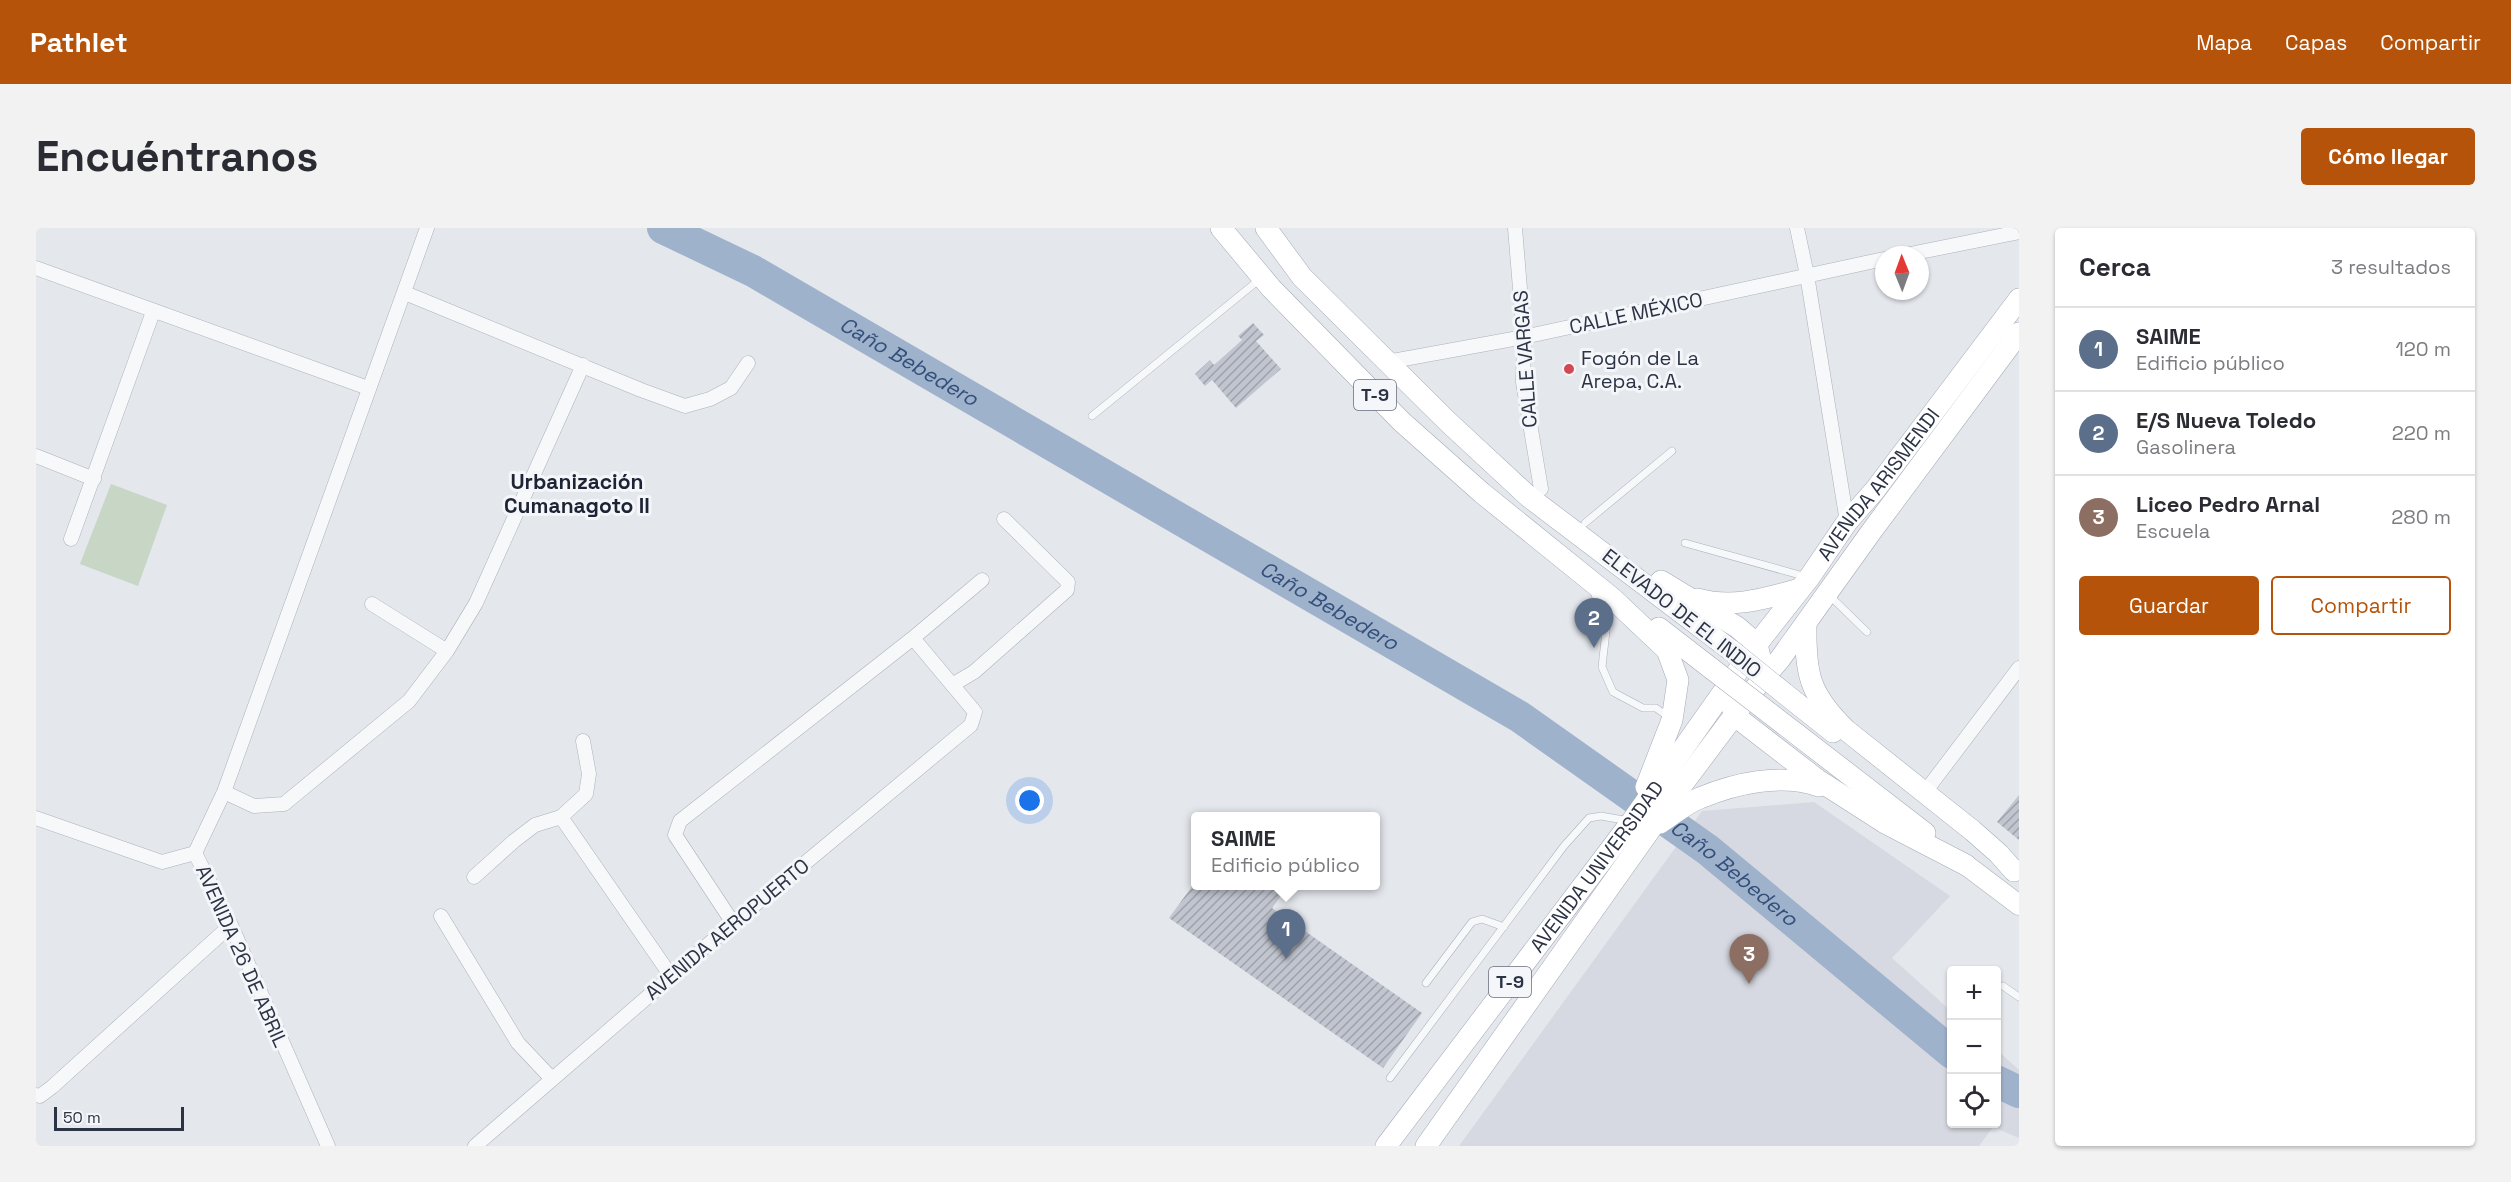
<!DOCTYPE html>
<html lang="es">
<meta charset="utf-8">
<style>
:root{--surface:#fff;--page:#f2f2f3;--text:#2b2b33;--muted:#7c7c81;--line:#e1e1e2;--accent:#b45309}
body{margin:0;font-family:"Space Grotesk",sans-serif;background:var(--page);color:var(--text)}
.controls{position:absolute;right:18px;bottom:18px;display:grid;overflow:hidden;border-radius:6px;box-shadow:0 2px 4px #0004}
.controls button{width:54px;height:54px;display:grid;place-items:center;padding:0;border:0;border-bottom:2px solid var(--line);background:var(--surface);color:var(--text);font:30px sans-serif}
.compass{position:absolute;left:1839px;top:18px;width:54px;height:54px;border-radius:50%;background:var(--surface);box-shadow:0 2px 4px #0004;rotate:359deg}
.scale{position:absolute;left:18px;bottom:15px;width:130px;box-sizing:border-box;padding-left:6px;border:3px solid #2b3345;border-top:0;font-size:16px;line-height:21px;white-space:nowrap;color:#2b3345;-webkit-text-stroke:4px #f4f6f9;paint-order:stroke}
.you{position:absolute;left:994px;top:573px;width:21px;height:21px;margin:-15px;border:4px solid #fff;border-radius:50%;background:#1a73e8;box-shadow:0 0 0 9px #1a73e833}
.badge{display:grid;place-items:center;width:39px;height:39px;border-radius:50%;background:var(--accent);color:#fff;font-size:20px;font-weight:700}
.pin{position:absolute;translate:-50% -50px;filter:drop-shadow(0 2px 3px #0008)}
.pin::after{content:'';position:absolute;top:32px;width:21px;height:18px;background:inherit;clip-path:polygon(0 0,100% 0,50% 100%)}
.popup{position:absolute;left:1155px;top:584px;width:189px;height:78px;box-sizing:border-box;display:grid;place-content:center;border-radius:6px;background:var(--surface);filter:drop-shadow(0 2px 4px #0005);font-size:20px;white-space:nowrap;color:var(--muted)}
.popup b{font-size:22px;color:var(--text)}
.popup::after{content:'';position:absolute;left:50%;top:100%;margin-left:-12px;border:12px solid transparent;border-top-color:var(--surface)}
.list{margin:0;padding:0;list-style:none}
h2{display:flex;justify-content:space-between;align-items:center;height:78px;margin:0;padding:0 24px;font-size:26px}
h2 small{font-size:20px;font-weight:400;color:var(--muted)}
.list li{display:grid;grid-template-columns:39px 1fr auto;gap:18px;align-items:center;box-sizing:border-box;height:84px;padding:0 24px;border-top:2px solid var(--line)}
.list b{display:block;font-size:22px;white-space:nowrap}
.list p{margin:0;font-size:20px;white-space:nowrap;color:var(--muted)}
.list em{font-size:20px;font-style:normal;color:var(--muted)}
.actions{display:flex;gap:12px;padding:18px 24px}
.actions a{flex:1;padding:14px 0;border:2px solid var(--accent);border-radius:6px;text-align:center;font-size:21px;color:var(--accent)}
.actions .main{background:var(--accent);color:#fff}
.icon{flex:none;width:33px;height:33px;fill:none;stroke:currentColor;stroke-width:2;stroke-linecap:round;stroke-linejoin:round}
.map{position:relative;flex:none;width:1983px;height:918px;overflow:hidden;border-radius:6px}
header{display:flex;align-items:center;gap:36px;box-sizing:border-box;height:84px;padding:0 30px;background:var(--accent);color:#fff}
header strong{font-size:28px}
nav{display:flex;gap:33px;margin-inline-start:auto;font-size:21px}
.intro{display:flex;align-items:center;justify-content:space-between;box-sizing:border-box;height:144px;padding:0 36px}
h1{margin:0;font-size:42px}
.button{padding:15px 27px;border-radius:6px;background:var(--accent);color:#fff;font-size:21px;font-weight:700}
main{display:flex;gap:36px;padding:0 36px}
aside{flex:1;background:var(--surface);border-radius:6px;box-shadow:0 2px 4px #0004}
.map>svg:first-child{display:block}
.built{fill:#d6d9e1}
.green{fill:#c8d6c5}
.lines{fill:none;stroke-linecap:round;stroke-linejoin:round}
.river{stroke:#9fb2cc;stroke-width:32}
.building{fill:url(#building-hatch)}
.lane-casing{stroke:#acb1ba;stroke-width:8}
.street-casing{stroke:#acb1ba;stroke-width:15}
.secondary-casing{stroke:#acb1ba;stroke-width:21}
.primary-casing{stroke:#a3aab8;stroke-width:22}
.lane{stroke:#f7f8fa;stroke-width:7}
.street{stroke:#f7f8fa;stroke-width:14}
.secondary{stroke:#fff;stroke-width:20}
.primary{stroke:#fff;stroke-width:21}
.primary-bridge-casing{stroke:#a3aab8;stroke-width:22;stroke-linecap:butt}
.primary-bridge{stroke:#fff;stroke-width:21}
.poi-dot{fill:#d24854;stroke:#f4f6f9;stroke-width:2}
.labels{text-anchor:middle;stroke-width:6;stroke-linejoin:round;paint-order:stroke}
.shield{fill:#f4f6f9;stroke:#676e7b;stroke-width:1.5}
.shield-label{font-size:18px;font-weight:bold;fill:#2b3345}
.street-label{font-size:20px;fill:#2b3345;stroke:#f4f6f9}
.poi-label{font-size:20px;fill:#2b3345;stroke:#f4f6f9;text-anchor:start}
.water-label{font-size:21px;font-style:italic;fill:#334f7a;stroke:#f4f6f9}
.neighbourhood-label{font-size:21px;font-weight:bold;fill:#1d2436;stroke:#f4f6f9}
</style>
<header>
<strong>Pathlet</strong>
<nav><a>Mapa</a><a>Capas</a><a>Compartir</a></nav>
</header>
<div class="intro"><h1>Encuéntranos</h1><a class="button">Cómo llegar</a></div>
<main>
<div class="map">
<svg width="1983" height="918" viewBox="0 0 1983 918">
<defs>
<pattern id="building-hatch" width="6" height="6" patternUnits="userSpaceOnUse" patternTransform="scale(1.5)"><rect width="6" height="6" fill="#c1c5cf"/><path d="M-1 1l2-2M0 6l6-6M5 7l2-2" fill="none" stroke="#9da1aa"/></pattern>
</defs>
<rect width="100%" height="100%" fill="#e4e7ec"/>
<path class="built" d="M1778 574 1914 668 1856 730 1915 783 1916 896H1960L1961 822 1983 842V910L1957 899 1943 918H1423L1666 583Z"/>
<path class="green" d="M75 256 131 277 102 358 44 336Z"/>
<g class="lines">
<g class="river">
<path id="s1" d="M627 0 717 43 1484 489 1672 622 1916 825"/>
<path d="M1960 853 1983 864"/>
</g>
</g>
<path class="building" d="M1217 95 1228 107 1220 113 1245 141 1200 180 1176 152 1169 158 1159 146 1174 132 1178 137 1206 112 1202 108Z
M1983 567V612L1961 594Z
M1157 657H1237L1247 665 1236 680 1386 785 1347 840 1133 690Z"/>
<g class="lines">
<defs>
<path id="lane" d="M1056 188 1224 51
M1549 295 1636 223
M1649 315 1771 349
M1558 363 1570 403 1566 439 1577 464 1607 480H1620L1634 490
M1793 367 1831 404
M1390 755 1436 694 1446 691 1468 699
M1967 758 1983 769
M1354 850 1528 618 1553 590 1565 588 1593 593"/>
<path id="street" d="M1479 0 1488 109 1487 154 1505 261
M1761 0 1771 47 1811 294
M1869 27 1983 4
M0 40 332 160
M369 65 605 162 649 178 674 171 695 160 712 135
M1351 134 1488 109 1848 31
M0 228 58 251
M35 311 117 84
M336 376 411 423
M916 457 938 444 1031 362 1032 354 968 291
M547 513 553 546 550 566 525 589 635 748
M188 564 218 578 248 576 373 473 411 423 440 375 547 137
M1889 564 1983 440
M0 590 126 634 159 625
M159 625 188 564 391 0
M159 625 195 697 292 918
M438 649 478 613 499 597 525 589
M405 688 482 815 516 851
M697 695 639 607 644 593 877 410 946 352
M0 867 4 868 16 859 195 697
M439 918 697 695 935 497 939 484 877 410"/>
<path id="secondary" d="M1930 637 1983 677"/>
<g id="primary">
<path d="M1185 0 1235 60 1366 194 1446 265 1576 370 1631 422 1642 452 1636 492 1610 559"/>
<path d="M1230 0 1266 49 1411 193 1493 269 1696 423"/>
<path d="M1625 353 1701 399 1721 416 1724 429"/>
<path d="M1662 371C1698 381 1730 370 1764 361"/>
<path d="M1770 395C1769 446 1773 466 1810 502L1937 603 1963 626 1978 643"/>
<path d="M1623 400 1676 441"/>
<path d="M1748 465 1797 504"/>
<path d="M1695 476 1699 488 1782 552 1849 595 1930 637"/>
<path d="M1732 484 1889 605"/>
<path d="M1624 595C1637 587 1650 575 1664 570 1700 555 1745 545 1783 558"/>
<path id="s2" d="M1350 918 1596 593 1721 416 1773 350 1811 294 1839 262 1983 71"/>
<path d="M1390 918 1643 561 1715 465 1744 431 1835 304 1983 105"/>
</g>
</defs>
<use href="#lane" class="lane-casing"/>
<use href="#street" class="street-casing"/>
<use href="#secondary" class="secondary-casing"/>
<use href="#primary" class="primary-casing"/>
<use href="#lane" class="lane"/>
<use href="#street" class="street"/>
<use href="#secondary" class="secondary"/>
<use href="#primary" class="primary"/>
<defs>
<path id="primary-bridge" d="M1696 423 1748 465
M1676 441 1732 484"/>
</defs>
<use href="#primary-bridge" class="primary-bridge-casing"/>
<use href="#primary-bridge" class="primary-bridge"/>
</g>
<circle class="poi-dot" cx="1533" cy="141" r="6"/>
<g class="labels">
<g class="shield">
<rect x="1318" y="152" width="42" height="30" rx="4.5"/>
<rect x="1453" y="739" width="42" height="30" rx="4.5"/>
</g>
<g class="shield-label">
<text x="1339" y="173">T-9</text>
<text x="1474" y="760">T-9</text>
</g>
<g class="street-label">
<text transform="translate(1600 85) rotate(-12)" y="7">CALLE MÉXICO</text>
<text transform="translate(1489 131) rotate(-94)" y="7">CALLE VARGAS</text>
<text dy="7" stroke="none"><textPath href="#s2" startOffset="825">AVENIDA ARISMENDI</textPath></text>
<text transform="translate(1646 385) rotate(38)" y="7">ELEVADO DE EL INDIO</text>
<text dy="7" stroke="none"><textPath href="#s2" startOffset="350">AVENIDA UNIVERSIDAD</textPath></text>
<text transform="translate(691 701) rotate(-40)" y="7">AVENIDA AEROPUERTO</text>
<text transform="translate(206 728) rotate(66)" y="7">AVENIDA 26 DE ABRIL</text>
</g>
<g class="poi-label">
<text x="1545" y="137">Fogón de La<tspan x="1545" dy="23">Arepa, C.A.</tspan></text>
</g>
<g class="water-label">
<text dy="7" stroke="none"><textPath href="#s1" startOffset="280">Caño Bebedero</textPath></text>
<text dy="7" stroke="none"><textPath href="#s1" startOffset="766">Caño Bebedero</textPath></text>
<text dy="7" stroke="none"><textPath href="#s1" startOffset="1252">Caño Bebedero</textPath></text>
</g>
<g class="neighbourhood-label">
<text x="541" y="261">Urbanización<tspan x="541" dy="24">Cumanagoto II</tspan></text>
</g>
</g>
</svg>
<div class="controls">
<button>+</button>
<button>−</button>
<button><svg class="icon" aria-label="locate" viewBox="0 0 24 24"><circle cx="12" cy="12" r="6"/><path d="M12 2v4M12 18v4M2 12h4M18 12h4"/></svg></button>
</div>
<svg class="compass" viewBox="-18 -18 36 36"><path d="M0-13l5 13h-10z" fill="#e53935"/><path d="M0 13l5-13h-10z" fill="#7c7c81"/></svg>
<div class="scale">50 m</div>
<div class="you"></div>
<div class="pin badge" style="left:1250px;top:731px;background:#5c6f8a">1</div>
<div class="popup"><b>SAIME</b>Edificio público</div>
<div class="pin badge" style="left:1558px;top:420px;background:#5c6f8a">2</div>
<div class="pin badge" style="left:1713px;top:756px;background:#8d6e63">3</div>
</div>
<aside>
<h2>Cerca<small>3 resultados</small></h2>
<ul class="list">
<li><span class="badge" style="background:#5c6f8a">1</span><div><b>SAIME</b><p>Edificio público</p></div><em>120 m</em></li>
<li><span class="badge" style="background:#5c6f8a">2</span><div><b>E/S Nueva Toledo</b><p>Gasolinera</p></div><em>220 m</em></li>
<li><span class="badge" style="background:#8d6e63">3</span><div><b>Liceo Pedro Arnal</b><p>Escuela</p></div><em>280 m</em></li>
</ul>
<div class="actions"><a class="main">Guardar</a><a>Compartir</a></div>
</aside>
</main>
